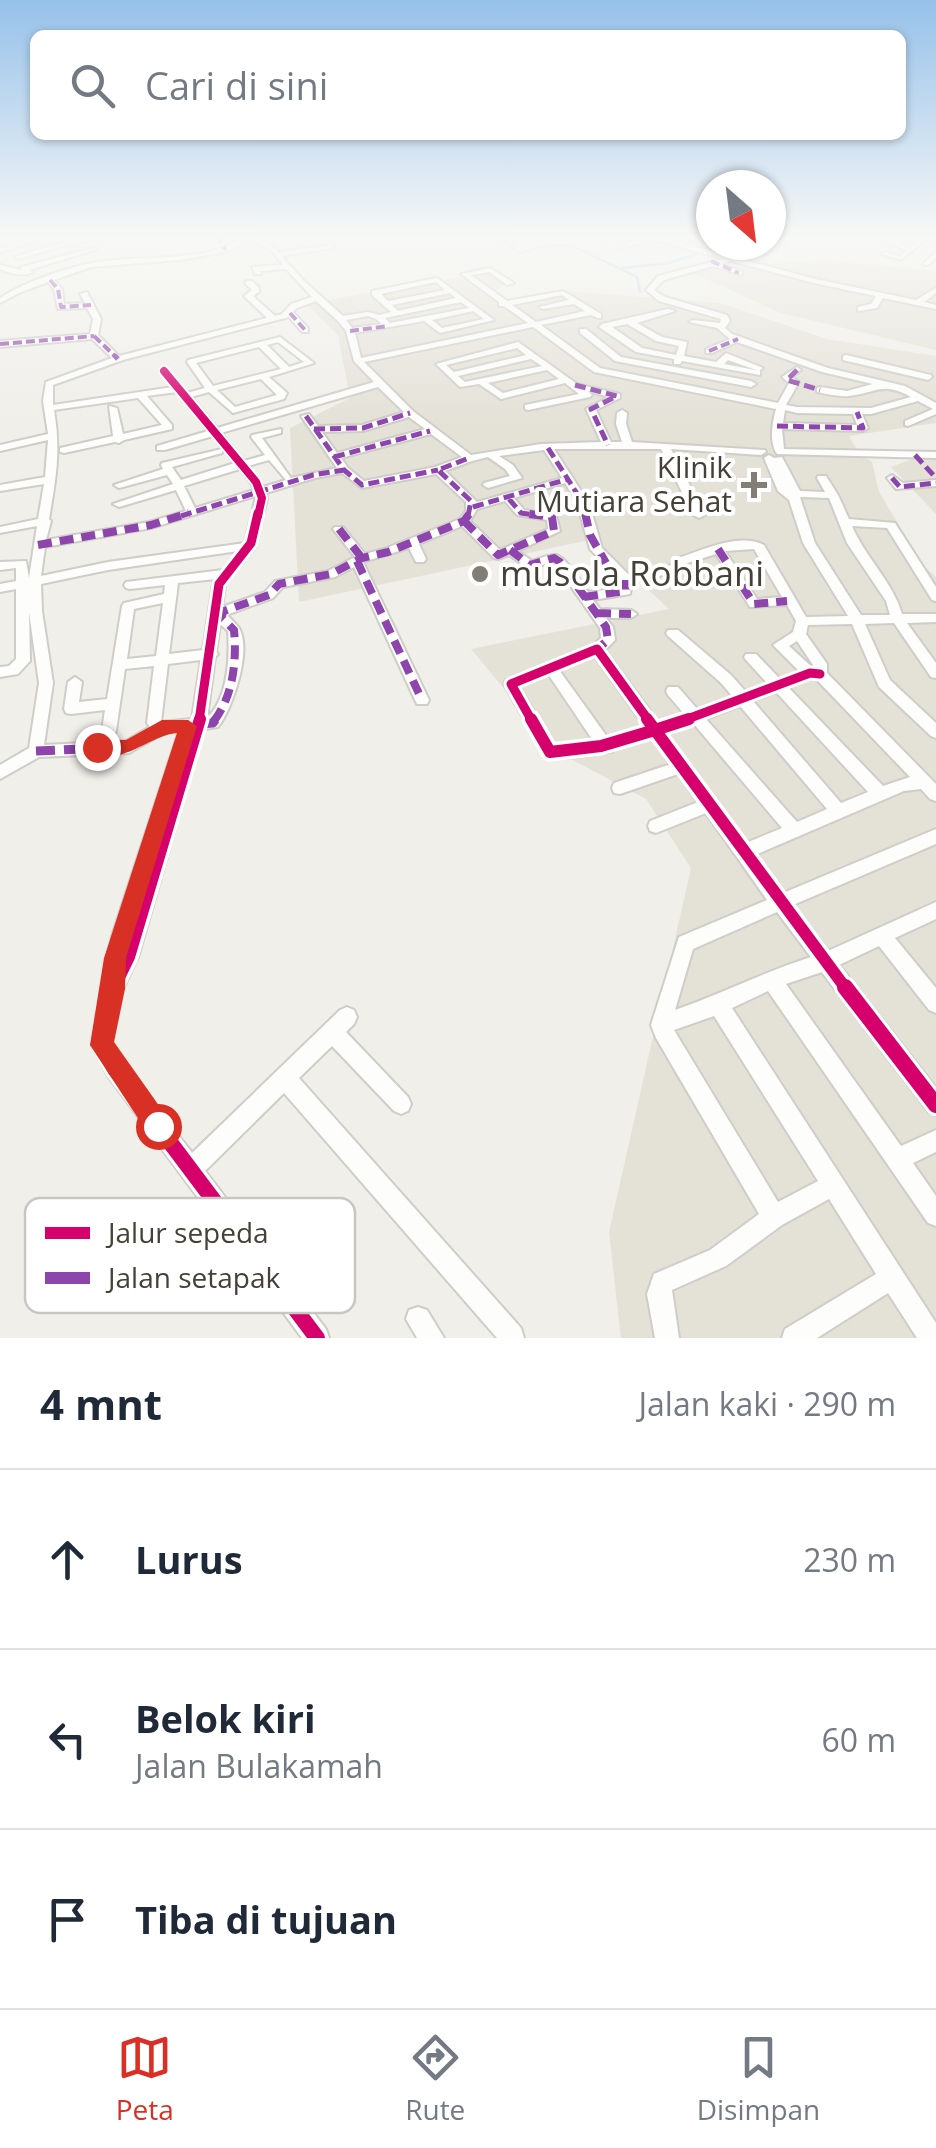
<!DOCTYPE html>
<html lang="id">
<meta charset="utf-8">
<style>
:root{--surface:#fff;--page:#f6f6f7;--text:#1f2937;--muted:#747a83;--line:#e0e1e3;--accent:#d93025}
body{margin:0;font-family:"Open Sans",sans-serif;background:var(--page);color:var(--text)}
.compass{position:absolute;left:696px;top:170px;width:90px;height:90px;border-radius:50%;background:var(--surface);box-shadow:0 2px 8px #0004;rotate:152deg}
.stop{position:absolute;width:30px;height:30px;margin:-22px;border:8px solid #d93025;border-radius:50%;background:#fff}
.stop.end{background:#d93025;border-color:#fff;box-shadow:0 2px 10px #0008}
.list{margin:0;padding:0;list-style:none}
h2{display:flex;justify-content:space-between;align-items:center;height:130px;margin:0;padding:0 40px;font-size:42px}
h2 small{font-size:32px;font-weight:400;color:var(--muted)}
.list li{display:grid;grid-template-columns:65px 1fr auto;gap:30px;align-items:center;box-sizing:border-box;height:180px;padding:0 40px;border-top:2px solid var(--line)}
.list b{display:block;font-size:38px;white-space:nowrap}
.list p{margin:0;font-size:32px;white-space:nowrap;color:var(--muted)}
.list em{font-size:32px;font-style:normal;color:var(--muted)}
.icon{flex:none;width:55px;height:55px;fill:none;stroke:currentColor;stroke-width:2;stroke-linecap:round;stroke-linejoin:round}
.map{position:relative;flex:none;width:936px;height:1338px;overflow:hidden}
.search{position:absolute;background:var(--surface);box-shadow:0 2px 8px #0004;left:30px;right:30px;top:30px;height:110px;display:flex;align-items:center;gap:25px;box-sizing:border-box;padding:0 35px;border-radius:15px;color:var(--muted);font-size:38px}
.sheet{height:670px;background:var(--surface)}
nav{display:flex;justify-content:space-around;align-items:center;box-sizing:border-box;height:140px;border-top:2px solid var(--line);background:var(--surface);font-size:28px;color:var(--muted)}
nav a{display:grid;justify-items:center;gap:5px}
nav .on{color:var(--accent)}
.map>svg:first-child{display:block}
.residential{fill:#e4e1d7}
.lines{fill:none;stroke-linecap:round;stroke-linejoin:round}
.stream{stroke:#bbd4ee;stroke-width:2.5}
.minor-casing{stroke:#cecdc7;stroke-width:4}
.minor{fill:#fdfdfc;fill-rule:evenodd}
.quiet-far3{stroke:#8e44ad;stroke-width:4;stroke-dasharray:9 4;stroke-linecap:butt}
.quiet-far2{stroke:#8e44ad;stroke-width:5;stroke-dasharray:11 5;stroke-linecap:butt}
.quiet-far1{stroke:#8e44ad;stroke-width:8;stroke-dasharray:14 8;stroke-linecap:butt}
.quiet{stroke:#8e44ad;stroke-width:9;stroke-dasharray:19 9;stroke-linecap:butt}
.cycleway-far3-casing{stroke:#fff;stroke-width:12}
.cycleway-far2-casing{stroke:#fff;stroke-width:15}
.cycleway-far1-casing{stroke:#fff;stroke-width:19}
.cycleway-casing{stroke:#fff;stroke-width:22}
.cycleway-far3{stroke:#d6006c;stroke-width:8}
.cycleway-far2{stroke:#d6006c;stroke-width:9}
.cycleway-far1{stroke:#d6006c;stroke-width:12}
.cycleway{stroke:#d6006c;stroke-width:16}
.route{fill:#d93025}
.poi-dot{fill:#827e75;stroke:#fff;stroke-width:4}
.labels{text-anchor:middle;stroke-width:8;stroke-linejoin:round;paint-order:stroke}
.far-poi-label{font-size:30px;fill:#464136;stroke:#fff;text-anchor:end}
.poi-label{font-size:35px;fill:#464136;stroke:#fff;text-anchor:start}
.key{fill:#fff;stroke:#c8c6c3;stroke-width:2.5}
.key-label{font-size:28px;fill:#464136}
</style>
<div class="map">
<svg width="936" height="1338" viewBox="0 0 936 1338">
<rect width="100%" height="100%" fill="#f0efea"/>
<path class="residential" d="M827 260 936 271V350L781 313 686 270Z
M489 272 511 281 495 290 510 302 565 291 720 303 827 339 936 356V423L849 436 859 454 872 462 879 492 924 566 936 577V1338H621L609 1232 691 868 646 799 556 751 471 649 669 609 594 539 299 602 290 428 350 398 338 335 306 304Z
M936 450V514L891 467Z"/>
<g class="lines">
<path class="stream" d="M497 235 494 239 506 242 519 253 549 245 573 246 637 277 640 292
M622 268 669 263 696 254 688 245 694 241 682 235"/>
<defs>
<path id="minor" d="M42 235H54L0 252V248Z
M101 235H118L59 247 18 259 15 257 56 244Z
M245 235H257L279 252 334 245 332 248 282 256 304 281 343 316 368 312 379 315 391 312 372 295V291L437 278 494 320 440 333 424 321 355 333 361 358 528 323 504 306H499V302L461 274 490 268 514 283 507 285 489 272 471 275 507 301 563 291 601 314V318H598L591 315 541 325 600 368 778 403 789 383 782 377 797 367 801 370 792 377 799 382 786 405 797 407 871 408 911 397C882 381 877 393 849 396 839 397 827 394 817 392V388L820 387 847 391 873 384 822 372 737 342 712 353H706V349L730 339 717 328 689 322 693 320 720 323 721 319 659 301 646 290 658 276 723 259 652 239 621 249 619 246 645 237 640 235H652L815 279 916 300 936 288V293L924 302 936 305V309L883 298 877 308 858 311V307L871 304 876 296 814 283 731 261 720 264 742 271V275L713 266 664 280 654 290 665 297 727 315 730 321 725 328 732 334 828 368 905 386 936 403V414L908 426 905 425V421L933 409 918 401 871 414H862L868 428 863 431 782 429 784 449 936 452V458L777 454C769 442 772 423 776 409L594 372 533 327 364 362 413 411 471 455 541 444 601 442 586 409 609 397 588 391 592 395 590 397 528 410 525 409V405L579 394 565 383 501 399 479 384 460 387 436 364 518 342 577 384 620 394V398L596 410 611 442H622L616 424 617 413 622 410 627 413 626 424 632 442 765 450 766 452 761 455 671 449 705 515 699 518 693 515 661 449H554L589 503 602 548 629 575 672 565 675 559C701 551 739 532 764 545L806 617 848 616 803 543 789 500 778 491 764 458 769 455 774 458 782 457 800 491 825 492 817 478 818 476H826L838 495 849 519 895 523 936 587V601L932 600 887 528 852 526C865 557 893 582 902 614H936V622L907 623 936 663V678L931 677 894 623 865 624 890 680 936 723V738L931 736 879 687 852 624 808 625 806 634 827 664V673L936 784V801L930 799 921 789 904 791 755 855 783 893 936 829V844L793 905 828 951 936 902V919L895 938 936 988V1013L929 1010 879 946 839 965 936 1088V1115L929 1112 822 972 786 984 901 1146 936 1130V1152L913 1163 936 1196V1226L928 1223 768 991 732 1008 936 1323V1338H917L888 1293 817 1338H782L785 1329 876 1274 829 1199 782 1225 726 1266 672 1290 679 1338H655L647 1294 654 1274 710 1250 759 1214 656 1038 651 1025 679 937 767 900 706 813 656 833 650 831 648 826 650 821 698 802 678 774 620 794 614 793 612 788 614 783 671 764 652 737 614 748 612 752C591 754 567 761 545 756L504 684 506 680 592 646 601 638 600 628 556 565 552 562 530 569 509 555 498 559 494 558 462 526 419 544 426 559 424 562H416L409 548 363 562 429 700 427 704H417L415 700 354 567 335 577 283 587 273 598 229 614 228 616C229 617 239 627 239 628 252 650 233 708 218 727L204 729 138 957 122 991 112 1044 122 1062 192 1153 340 1010 347 1007 354 1010 357 1017 354 1024 346 1032 408 1097 411 1104 408 1111 401 1114 394 1111 332 1046 299 1078 521 1328 524 1338H497L284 1093 205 1171 326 1329 329 1338H302L108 1076 92 1045 105 985 112 936 179 731 165 732 129 753 39 757 0 779V765L29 748 39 683 29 612 30 661 18 674 0 677V667L9 666 16 659V589L0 592V584L16 581V568L0 570V562L26 561 29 578 37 526 0 533V527L38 519 44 484 0 491V485L45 477 48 440 0 451V445L48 434 43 401 46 382 112 358 92 339 0 347V341L90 334 93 319 87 308 58 309 54 289 48 282 21 292 0 303V298C25 282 58 271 87 264 132 253 211 266 245 235ZM251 239 272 251 283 265 252 267 255 274H261V271L286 269 312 297 291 304 282 314 275 316 253 296 259 292V288L252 281H246L245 283 252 290 244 296 267 318 119 356 98 335 101 319 87 292 80 294 85 303 64 304 62 289 54 280 91 267 179 260 226 252ZM436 282 445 290 388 301 381 294ZM450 293 456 298 398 311 392 305ZM562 295 569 300 539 307 543 309 574 304 585 311 536 322 512 305ZM316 301 338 321 346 331 354 361 374 382 217 428 191 397 209 392 233 413 284 399 287 393 269 377 314 363 280 337 188 360 187 362 205 388 187 393 167 369 164 368 160 371 173 387 53 405V385L123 360 289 317 302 332H308V328L293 312 297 308ZM461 302 469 308 390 323 385 318ZM473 311 484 319 442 328 432 320ZM368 316 376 319 382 324 352 328 346 320ZM278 342 304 362 289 367 267 345ZM259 347 281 369 213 386 196 363ZM517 348 526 355 454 372 446 365ZM531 359 542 366 465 382 458 376ZM547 370 559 379 503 393 488 383ZM261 379 277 395 235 407 217 390ZM378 387 404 412 362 425 318 426 309 414 301 416 337 468 291 478 262 438 281 433V429L252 435 251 437 265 455 244 461 221 433ZM177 392 208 431 157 446V450H165L213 436 235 463 181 480 172 467 222 453V449L162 463 161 465 163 469 114 485 119 488 167 475 173 484 113 504 119 507 176 490 186 511 149 522 46 540 51 521 49 519C56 478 61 451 54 410L138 398 162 425 123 434 117 408 109 406 113 436 60 448V452L64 453 115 442 119 443 124 440 172 429V425L147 396ZM785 410 797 413 853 414 857 425 783 423ZM409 417 425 429 337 453 322 432 363 431ZM431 434 462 457 435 467 364 481 348 468 341 458ZM544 450 562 478 477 502 445 471 472 461 488 457 505 469 510 476 484 483 483 485 488 488 522 478 513 465 499 456ZM269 460 286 480 263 487 248 466ZM240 469 251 483 254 490 195 508 184 486ZM342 473 362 488 436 474 466 502V511L460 519 384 549 365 554 343 527H335L333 529 355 557 328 571 275 581 265 592 222 607 225 585 256 546 267 498 266 493 315 478ZM565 483 577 503 590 549 620 581V588L588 592C582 583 566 557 556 555 549 554 539 559 532 561L518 551 560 531 556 515 524 510 514 498ZM256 496 245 543 108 562 41 576 45 547 151 528ZM800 497 829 498 847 543 886 601 890 615H861L815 543ZM505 501 517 515 547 520 548 529 500 550 470 521 477 509ZM754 549 782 597 757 599 725 551ZM238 551 223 570 126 582 124 585 126 588 130 589 165 585 164 594 124 603 122 606 107 699 79 702 82 682 75 677 68 682 64 709 66 713 71 714 105 710 102 731 104 735H114L116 731 125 669 154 666 147 723 150 727 126 741 44 745 53 683 42 611 41 584 108 570ZM716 554 750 607 787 605 796 621 793 632 773 645 800 672 780 679 756 654H746L744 657 746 660 768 684 746 692 731 675 678 630H668L666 633 668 636 721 683 733 697 698 710 678 687H668L666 691 668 695 685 715 659 723 605 650 615 640 613 627 606 618H631L637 614 631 610 600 609 593 600 630 594 632 582 681 571 684 564ZM216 579 213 584 203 650 169 654 178 583ZM163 603 156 656 127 659 134 609ZM220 624 228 631C230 658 228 698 207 718L215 657 218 654 216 651ZM797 641 813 665V668L789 646ZM594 655 646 728 608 738 559 670ZM201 660 192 719 161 722 168 664ZM548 674 594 742 570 746H554L519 686ZM811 678 816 679 910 777 883 786 788 687ZM776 692 868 792 841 803 753 701ZM740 706 827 809 797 822 706 719ZM693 723 782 828 746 843 666 733ZM777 912 811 957C764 972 721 994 675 1010L693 949ZM714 1016 818 1181 778 1202 674 1030Z
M609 235H623L602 241 599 239Z
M771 235H778L771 238Z
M873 235H883L910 247 924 236 936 238V242L925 240 901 260 882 254 885 252 900 256 906 250Z
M93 248 98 249 29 270 34 272C23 277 11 274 0 269V265L21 270V267Z
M936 252V258L928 265H924V263Z
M668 309 675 311 637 323 662 337 687 342 684 356 716 362 726 353 763 368 759 371 728 360 724 364 760 371V375L682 361 680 364H674V359L636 352 599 327 602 324ZM627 324 656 341 679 346 676 355 642 348 612 327Z
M580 329H586L621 357 751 381 756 384 751 387 615 361 580 333Z
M846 355 931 375 932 377 928 380 843 360V356Z
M892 475 903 483 936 480V486L896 489 887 478Z
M418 1307 427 1310 444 1338H417L406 1319 409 1310Z"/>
</defs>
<use href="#minor" class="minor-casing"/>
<use href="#minor" class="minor"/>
<path class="quiet-far3" d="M216 235 226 250
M711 261 739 273
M50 280 58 289 61 307 91 305
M290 313 305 330
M350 331 388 326
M94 336 117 358
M0 344 94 336
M709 351 738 339"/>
<path class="quiet-far2" d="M114 355 118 359
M797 370 787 380 820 390
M575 385 617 396 591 409 608 445
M306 416 344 470 362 485 438 470
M777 426 863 428 857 412
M314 429 363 428 410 413
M548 448 583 503 586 516
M915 455 936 478
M334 457 430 431
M892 478 900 487 936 483
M509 499 521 513 541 516
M473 507 568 479
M181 516 313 475 344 470
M468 516 471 501 438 470 469 458"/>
<path class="quiet-far1" d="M585 513 590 535 606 563
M464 521 498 555 554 531 552 517 522 513
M339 529 362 558
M38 545 151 525 189 513
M718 549 754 604 787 601
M510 550 530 565 554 558 560 562 606 627 608 640 597 649
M357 561 422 700
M584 597 626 591V580
M597 613 631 614
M214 721C233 696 237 661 234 630L221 617 224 611 269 595 279 584 331 574 362 558 388 552 464 521 470 513"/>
<path class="quiet" d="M36 751 129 747 162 727 213 723 216 719"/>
<defs>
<path id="cycleway-far3" d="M164 371 256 482 262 498 258 516"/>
<path id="cycleway-far2" d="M199 721 219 584 251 543 258 513
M532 721 511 684 597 649 649 721
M682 721 810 673 820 674"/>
<path id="cycleway-far1" d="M531 719 550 752 601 746 655 730
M647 719 655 730
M655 730 847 990
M655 730 689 719
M113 990 129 957 200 719"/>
<path id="cycleway" d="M114 987 102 1045 115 1069 317 1338
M845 987 936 1105"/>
</defs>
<use href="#cycleway-far3" class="cycleway-far3-casing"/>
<use href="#cycleway-far2" class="cycleway-far2-casing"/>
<use href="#cycleway-far1" class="cycleway-far1-casing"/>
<use href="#cycleway" class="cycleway-casing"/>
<use href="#cycleway-far3" class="cycleway-far3"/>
<use href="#cycleway-far2" class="cycleway-far2"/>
<use href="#cycleway-far1" class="cycleway-far1"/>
<use href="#cycleway" class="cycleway"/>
</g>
<linearGradient id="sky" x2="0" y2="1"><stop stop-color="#96c1ea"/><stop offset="0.56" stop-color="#f8f8f6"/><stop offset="1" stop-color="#f8f8f6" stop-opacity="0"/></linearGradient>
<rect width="936" height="423" fill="url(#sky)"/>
<path class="route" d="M162 720H188L197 726 126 958 125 989 114 1042 167 1117 170 1126 167 1135 158 1139 149 1135 90 1045 104 958 177 733C151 734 112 774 88 747L97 740H126Z"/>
<g class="poi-dot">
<path d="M749 470h10v10h10v10h-10v10h-10v-10h-10v-10h10z"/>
<circle cx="480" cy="574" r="10"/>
</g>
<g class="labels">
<g class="far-poi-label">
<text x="732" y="478">Klinik<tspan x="732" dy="34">Mutiara Sehat</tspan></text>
</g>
<g class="poi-label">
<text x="500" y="586">musola Robbani</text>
</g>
</g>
<rect x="25" y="1198" width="330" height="115" rx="15" class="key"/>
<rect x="45" y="1227" width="45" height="12" fill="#d6006c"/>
<rect x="45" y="1272" width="45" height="12" fill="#8e44ad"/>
<g class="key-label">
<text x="108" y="1243">Jalur sepeda</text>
<text x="108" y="1288">Jalan setapak</text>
</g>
</svg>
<svg class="compass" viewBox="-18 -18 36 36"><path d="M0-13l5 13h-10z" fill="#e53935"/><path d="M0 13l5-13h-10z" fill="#747a83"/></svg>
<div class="stop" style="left:158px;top:1126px"></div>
<div class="stop end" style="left:97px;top:747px"></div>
<div class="search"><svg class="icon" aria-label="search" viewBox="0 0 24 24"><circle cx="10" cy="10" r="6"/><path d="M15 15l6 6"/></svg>Cari di sini</div>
</div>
<section class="sheet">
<h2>4 mnt<small>Jalan kaki · 290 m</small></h2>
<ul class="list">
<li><svg class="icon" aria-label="ahead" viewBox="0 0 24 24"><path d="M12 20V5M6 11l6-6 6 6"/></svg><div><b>Lurus</b></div><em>230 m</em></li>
<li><svg class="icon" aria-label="left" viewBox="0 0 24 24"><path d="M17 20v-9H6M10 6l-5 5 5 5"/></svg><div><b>Belok kiri</b><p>Jalan Bulakamah</p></div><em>60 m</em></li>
<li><svg class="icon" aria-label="arrive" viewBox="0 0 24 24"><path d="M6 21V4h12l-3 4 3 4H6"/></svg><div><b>Tiba di tujuan</b></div></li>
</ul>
</section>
<nav>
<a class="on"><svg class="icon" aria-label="map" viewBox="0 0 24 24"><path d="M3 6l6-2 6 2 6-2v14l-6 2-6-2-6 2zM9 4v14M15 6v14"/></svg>Peta</a>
<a><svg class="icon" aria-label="directions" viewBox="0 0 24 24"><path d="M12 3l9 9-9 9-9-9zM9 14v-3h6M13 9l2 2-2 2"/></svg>Rute</a>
<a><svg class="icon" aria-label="saved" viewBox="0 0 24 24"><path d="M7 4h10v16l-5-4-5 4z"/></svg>Disimpan</a>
</nav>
